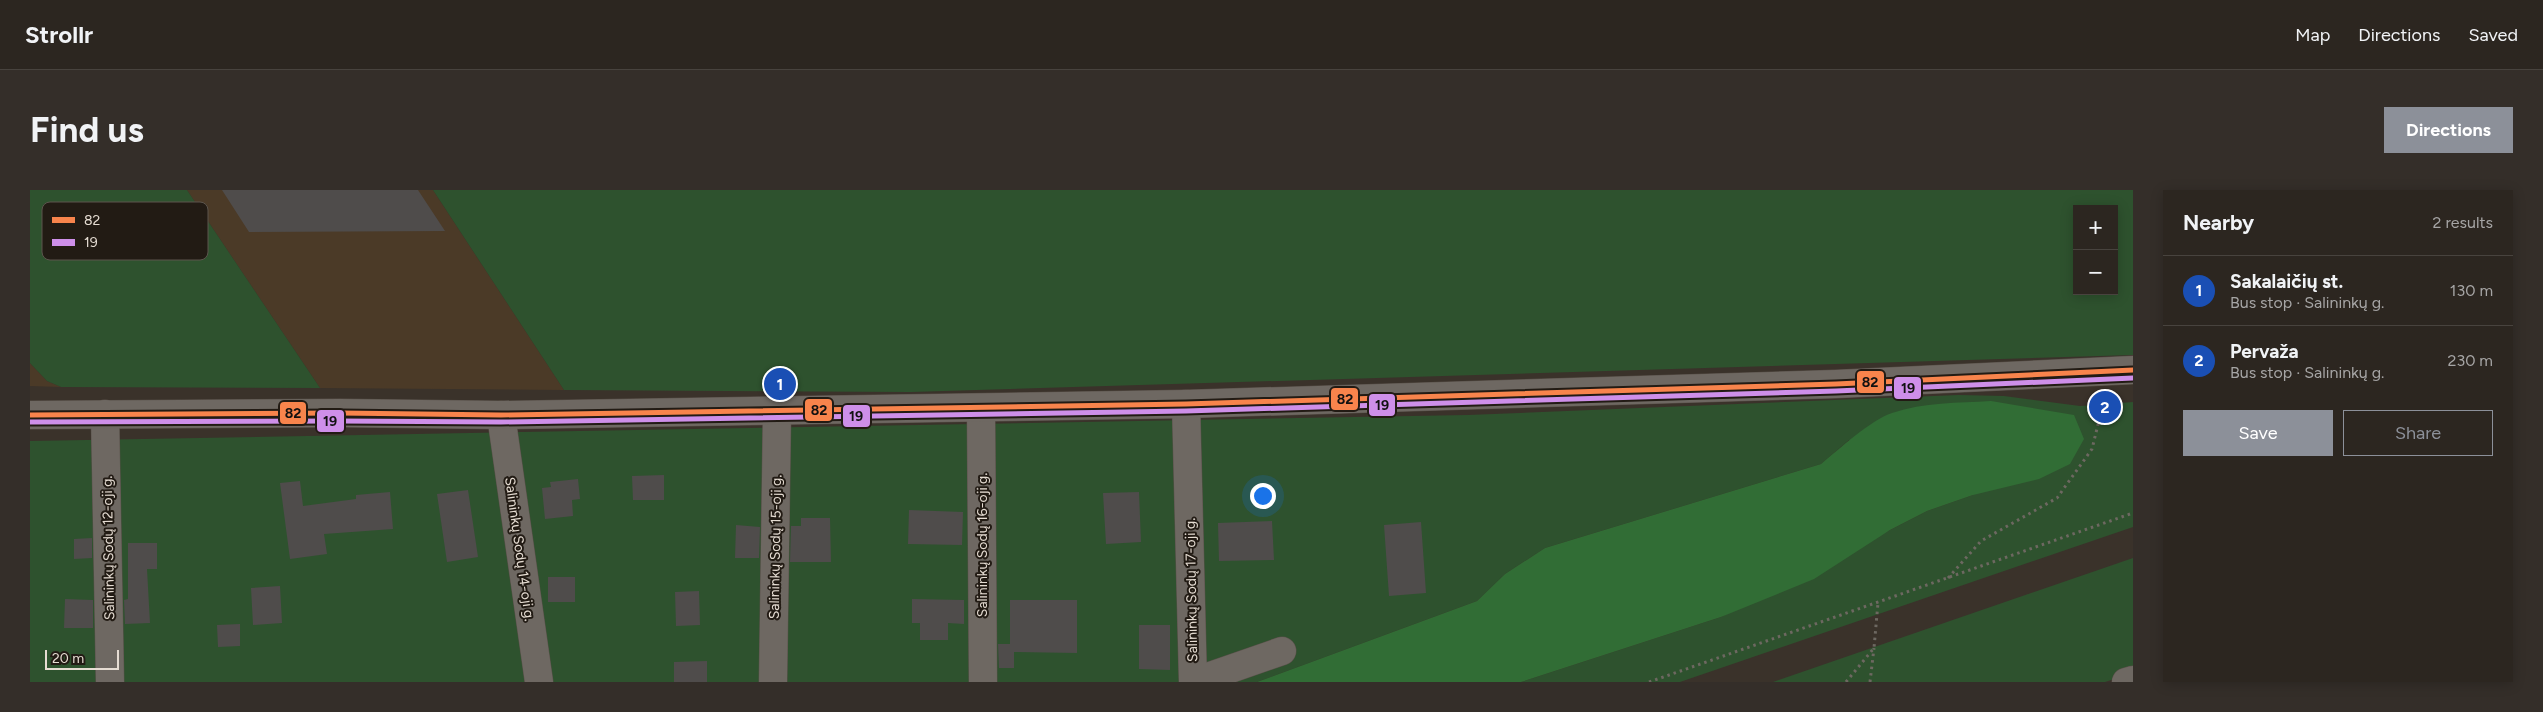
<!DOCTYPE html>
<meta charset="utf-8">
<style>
:root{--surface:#2c2620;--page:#342e29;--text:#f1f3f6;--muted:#a6a5a5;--line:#48433e;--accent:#8c9099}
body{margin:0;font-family:Figtree,sans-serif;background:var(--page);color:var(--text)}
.controls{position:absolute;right:15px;top:15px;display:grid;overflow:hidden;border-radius:0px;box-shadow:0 2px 12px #0003}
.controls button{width:45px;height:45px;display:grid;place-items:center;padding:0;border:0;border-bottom:1px solid var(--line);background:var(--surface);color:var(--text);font:25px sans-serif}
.scale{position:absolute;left:15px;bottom:12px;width:74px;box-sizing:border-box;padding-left:5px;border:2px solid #e5dcd2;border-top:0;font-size:14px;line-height:18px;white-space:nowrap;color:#e5dcd2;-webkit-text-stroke:4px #221b14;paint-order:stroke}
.you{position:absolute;left:1232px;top:305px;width:18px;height:18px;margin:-12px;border:4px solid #fff;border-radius:50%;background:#1a73e8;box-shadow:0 0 0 8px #1a73e833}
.badge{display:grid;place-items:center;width:32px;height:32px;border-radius:50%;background:var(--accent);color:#fff;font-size:16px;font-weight:700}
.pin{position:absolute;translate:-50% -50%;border:2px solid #fff;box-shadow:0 1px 5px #0006}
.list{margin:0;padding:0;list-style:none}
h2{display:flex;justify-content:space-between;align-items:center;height:65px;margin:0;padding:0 20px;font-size:21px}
h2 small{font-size:16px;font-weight:400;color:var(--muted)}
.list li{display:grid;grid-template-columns:32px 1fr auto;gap:15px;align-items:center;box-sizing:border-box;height:70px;padding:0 20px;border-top:1px solid var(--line)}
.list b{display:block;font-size:19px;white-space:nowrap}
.list p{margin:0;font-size:16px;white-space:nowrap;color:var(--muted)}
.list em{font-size:16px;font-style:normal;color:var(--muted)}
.actions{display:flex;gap:10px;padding:15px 20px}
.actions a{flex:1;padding:11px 0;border:1px solid var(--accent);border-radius:0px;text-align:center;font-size:18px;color:var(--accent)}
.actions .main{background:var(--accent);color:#fff}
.map{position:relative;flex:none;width:2103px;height:492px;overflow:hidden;border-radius:0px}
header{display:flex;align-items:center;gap:30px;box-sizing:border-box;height:70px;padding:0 25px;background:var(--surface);border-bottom:1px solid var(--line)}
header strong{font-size:24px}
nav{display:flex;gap:28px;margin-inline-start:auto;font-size:18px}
.intro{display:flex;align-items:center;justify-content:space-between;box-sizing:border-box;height:120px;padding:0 30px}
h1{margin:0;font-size:35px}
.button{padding:12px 22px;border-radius:0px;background:var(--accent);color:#fff;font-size:18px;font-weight:700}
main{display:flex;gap:30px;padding:0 30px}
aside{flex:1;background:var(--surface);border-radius:0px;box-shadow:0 2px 12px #0003}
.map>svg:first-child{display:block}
.built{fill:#4b3a27}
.green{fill:#2e522e;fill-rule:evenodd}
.forest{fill:#316d35}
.building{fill:#4f4c4b}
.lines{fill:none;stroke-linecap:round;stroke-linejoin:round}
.minor-casing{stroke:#585049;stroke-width:29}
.secondary-casing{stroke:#585049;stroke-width:29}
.path{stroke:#6d6861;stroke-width:3;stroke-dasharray:2.5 4;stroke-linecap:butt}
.minor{stroke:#6e6862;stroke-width:28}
.secondary{stroke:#6e6862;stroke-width:28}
.bus-1-casing{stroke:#221b14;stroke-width:9}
.bus-2-casing{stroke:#221b14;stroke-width:9}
.bus-1{stroke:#f8844c;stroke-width:5}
.bus-2{stroke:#ce8fe9;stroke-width:5}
.labels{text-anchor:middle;stroke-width:4;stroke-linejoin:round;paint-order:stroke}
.street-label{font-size:14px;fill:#e5dcd2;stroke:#221b14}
.key{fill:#221b14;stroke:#5c554d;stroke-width:1}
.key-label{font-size:14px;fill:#e5dcd2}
.line-badge{stroke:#221b14;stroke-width:2}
.pale-badge-label{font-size:14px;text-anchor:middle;font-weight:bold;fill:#111}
</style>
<header>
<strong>Strollr</strong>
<nav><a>Map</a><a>Directions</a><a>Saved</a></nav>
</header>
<div class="intro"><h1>Find us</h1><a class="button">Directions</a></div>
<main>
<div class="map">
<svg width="2103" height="492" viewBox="0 0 2103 492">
<rect width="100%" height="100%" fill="#3a322a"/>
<path class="built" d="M157 0H403L534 200 290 198Z
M0 173 17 191 31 197 0 196Z"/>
<path class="green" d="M0 0H157L290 198 31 197 17 191 0 173Z
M403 0H2103V165L881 202 534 200ZM2047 19H2084V101H2047Z
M1929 205 1974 206 2050 216 2103 212V337L1650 492H1491L1691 427 1897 321 1943 305 1819 250 1791 274 1515 358 1475 384 1447 411 1227 492H0V251L1438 225Z
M2103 368V483L2075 492H1743Z"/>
<path class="forest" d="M1961 211 2044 225 2054 249 2040 274 2009 289 1943 305 1897 321 1860 340 1784 389 1691 427 1491 492H1227L1447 411 1475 384 1515 358 1791 274C1809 259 1841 230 1862 223 1894 212 1928 213 1961 211Z"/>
<path class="building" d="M192 0H388L415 41 219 42Z
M634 285V310H603L602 286Z
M548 289 550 309 542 310 543 326 515 329 512 298 521 297 520 292Z
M270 291 273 316 326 309V305L360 302 363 339 294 344 297 364 260 369 250 293Z
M438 300 448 367 417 372 407 304Z
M1109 302 1111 352 1076 354 1073 303Z
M879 320 933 322 932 355 878 354Z
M771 328H800L801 372H760L761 336H771Z
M1242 331 1244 370 1189 371 1188 333Z
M1391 332 1396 403 1359 406 1354 335Z
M706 335 730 337 729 368H705Z
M62 348V368L44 369V349Z
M98 353H127V379H117L120 433 95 434 94 410 98 409Z
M518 387H545V412H518Z
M250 396 252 433 223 435 221 398Z
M669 401 670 435 646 436 645 402Z
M35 409 63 410V438H34Z
M882 409 934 410V434L918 433V450H890V433H882Z
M980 410H1047V463L984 462V478H969L968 454H980Z
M210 434V456L188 457 187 435Z
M1109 435H1140V480L1109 479Z
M677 471V492H644V472Z"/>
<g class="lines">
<defs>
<path id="minor" d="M1156 214 1163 492 1252 461
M951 219 953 492
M75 224 80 492
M471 225 509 492
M743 492 747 222
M2096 492 2103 490"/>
<path id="secondary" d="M0 225 310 223 471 225 1156 214 1806 194 2103 180"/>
</defs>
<use href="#minor" class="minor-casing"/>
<use href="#secondary" class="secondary-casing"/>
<path class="path" d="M1918 388 1951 351 2027 308 2062 259 2075 206
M1619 492 2103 323
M1816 492 1844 458 1848 413
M1840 492 1844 458"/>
<use href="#minor" class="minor"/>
<use href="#secondary" class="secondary"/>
<defs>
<path id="bus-1" d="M0 225 310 223 471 225 1156 214 1806 194 2103 180"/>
<path id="bus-2" d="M0 232 310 231 471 232 1156 221 1806 201 2103 188"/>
</defs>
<use href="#bus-1" class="bus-1-casing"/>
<use href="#bus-2" class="bus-2-casing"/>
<use href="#bus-1" class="bus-1"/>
<use href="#bus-2" class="bus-2"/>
</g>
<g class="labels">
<g class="street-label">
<text transform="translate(952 355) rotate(-90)" y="5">Salininkų Sodų 16-oji g.</text>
<text transform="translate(745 357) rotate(-89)" y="5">Salininkų Sodų 15-oji g.</text>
<text transform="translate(78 358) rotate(-91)" y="5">Salininkų Sodų 12-oji g.</text>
<text transform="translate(490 359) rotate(82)" y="5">Salininkų Sodų 14-oji g.</text>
<text transform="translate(1161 400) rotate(-91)" y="5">Salininkų Sodų 17-oji g.</text>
</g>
</g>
<rect x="12" y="12" width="166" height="58" rx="8" class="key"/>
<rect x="22" y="27" width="23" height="6" fill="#f8844c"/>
<rect x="22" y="49" width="23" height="7" fill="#ce8fe9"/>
<g class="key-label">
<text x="54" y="35">82</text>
<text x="54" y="57">19</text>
</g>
<g class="line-badge">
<rect x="1826" y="180" width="29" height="24" rx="5" fill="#f8844c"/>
<rect x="1863" y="186" width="29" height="24" rx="5" fill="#ce8fe9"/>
<rect x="1300" y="197" width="29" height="24" rx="5" fill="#f8844c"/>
<rect x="1338" y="203" width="28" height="24" rx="5" fill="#ce8fe9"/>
<rect x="774" y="208" width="29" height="24" rx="5" fill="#f8844c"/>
<rect x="249" y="211" width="28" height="24" rx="5" fill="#f8844c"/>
<rect x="812" y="214" width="29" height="24" rx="5" fill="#ce8fe9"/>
<rect x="286" y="219" width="29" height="24" rx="5" fill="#ce8fe9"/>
</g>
<g class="pale-badge-label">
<text x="1840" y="197">82</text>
<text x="1878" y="203">19</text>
<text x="1315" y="214">82</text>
<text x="1352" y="220">19</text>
<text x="789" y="225">82</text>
<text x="263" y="228">82</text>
<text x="826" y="231">19</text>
<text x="300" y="236">19</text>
</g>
</svg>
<div class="controls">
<button>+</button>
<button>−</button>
</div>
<div class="scale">20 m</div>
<div class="you"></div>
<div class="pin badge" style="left:750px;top:194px;background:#1a4fb4">1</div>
<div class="pin badge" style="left:2075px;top:217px;background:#1a4fb4">2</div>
</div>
<aside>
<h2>Nearby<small>2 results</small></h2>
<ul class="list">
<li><span class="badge" style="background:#1a4fb4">1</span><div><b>Sakalaičių st.</b><p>Bus stop · Salininkų g.</p></div><em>130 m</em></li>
<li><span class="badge" style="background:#1a4fb4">2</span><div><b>Pervaža</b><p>Bus stop · Salininkų g.</p></div><em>230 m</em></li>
</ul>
<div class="actions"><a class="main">Save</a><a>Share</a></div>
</aside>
</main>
